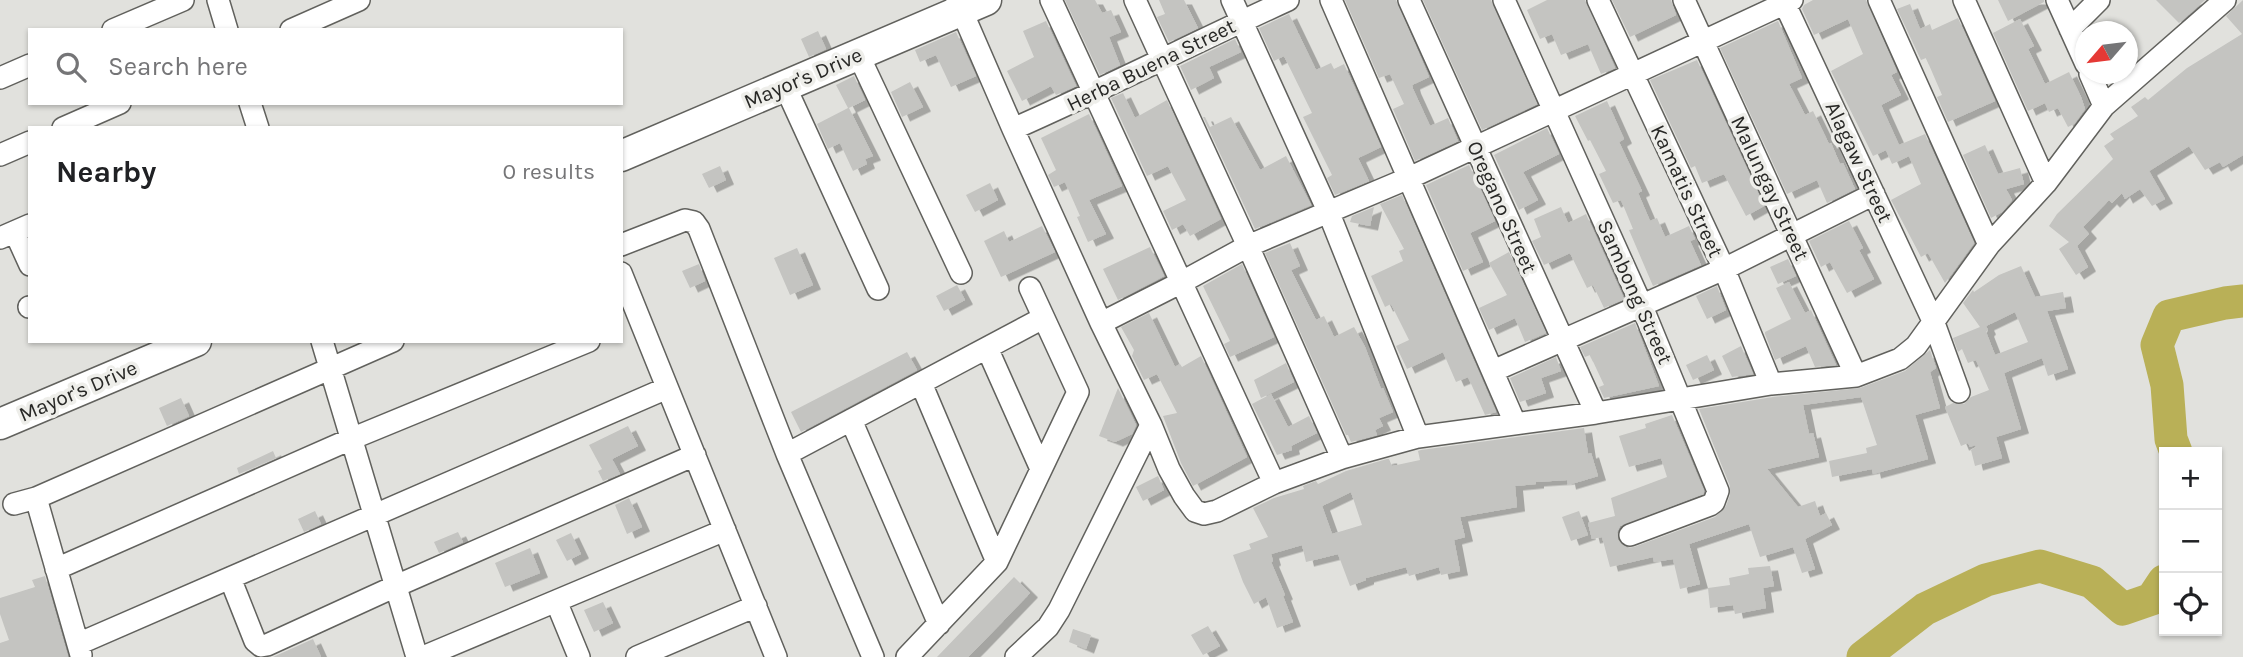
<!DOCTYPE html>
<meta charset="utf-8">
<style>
:root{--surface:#fff;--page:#f2f2f2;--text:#202124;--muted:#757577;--line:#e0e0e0}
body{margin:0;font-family:Karla,sans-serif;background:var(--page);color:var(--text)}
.controls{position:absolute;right:21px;bottom:21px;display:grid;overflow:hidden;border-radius:0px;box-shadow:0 2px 5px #0004}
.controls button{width:63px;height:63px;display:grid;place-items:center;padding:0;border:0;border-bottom:2px solid var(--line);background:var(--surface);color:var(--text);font:35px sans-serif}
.compass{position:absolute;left:2075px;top:21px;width:63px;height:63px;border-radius:50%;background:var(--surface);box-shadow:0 2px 5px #0004;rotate:242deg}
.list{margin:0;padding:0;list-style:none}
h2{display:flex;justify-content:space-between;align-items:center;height:91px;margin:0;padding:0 28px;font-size:30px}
h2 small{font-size:23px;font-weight:400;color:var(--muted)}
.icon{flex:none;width:38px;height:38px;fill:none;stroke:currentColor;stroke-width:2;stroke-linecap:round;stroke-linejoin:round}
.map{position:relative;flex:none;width:2243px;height:657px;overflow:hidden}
.search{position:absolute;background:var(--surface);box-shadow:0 2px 5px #0004;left:28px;top:28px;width:595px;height:77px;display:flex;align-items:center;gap:18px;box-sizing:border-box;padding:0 24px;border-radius:0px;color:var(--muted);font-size:26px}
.panel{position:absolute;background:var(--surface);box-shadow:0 2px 5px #0004;left:28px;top:126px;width:595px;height:217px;border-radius:0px}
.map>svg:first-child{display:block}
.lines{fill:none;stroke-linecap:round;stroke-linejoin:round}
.river{stroke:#b9b057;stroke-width:33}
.building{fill:#c4c4c1;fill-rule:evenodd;filter:url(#shadow)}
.street-casing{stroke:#61615d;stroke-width:24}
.secondary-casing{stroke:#61615d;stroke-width:33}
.street{stroke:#fff;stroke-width:21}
.secondary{stroke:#fff;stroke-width:30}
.labels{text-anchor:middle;stroke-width:7;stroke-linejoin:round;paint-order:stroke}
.street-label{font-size:21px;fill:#282826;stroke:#eeeeea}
</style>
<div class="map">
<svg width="2243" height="657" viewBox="0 0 2243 657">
<defs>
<filter id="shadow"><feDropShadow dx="8" dy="4.5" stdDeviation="0" flood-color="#0004"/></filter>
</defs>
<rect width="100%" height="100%" fill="#e1e1dd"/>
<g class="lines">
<path class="river" d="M2176 452 2171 439 2167 385 2157 345 2169 316 2225 303 2243 301
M1863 657 1925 609 1986 580 2040 566 2092 582 2123 609 2152 599 2164 581"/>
</g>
<path class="building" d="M1065 0H1095L1102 13 1111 10 1121 32 1109 37 1120 65 1100 75Z
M1159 0H1184L1198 28 1169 42 1157 17 1165 14Z
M1345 0H1396L1429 77 1412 85 1413 89 1430 126 1448 118 1458 141 1415 161 1393 109 1404 104 1390 74 1379 78Z
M1423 0H1491L1537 104 1482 130Z
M1547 0H1585L1615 68 1601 74 1588 44 1561 55 1552 34 1540 39 1527 10Z
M1612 0H1671L1676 15 1630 37Z
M1813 0H1866L1897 72 1891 75 1901 95 1881 105 1884 112 1899 145 1925 134 1974 243 1945 283 1928 253 1921 257 1891 200 1921 184 1909 156 1892 164 1886 150 1873 156 1831 71 1863 54 1848 19 1814 35 1802 9 1804 5Z
M1998 0H2044V2L2008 21Z
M2156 0H2205L2179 23Z
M2243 0V155L2223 167 2220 162 2205 170 2189 146 2149 171 2165 199 2152 206 2140 189 2125 199 2122 193 2112 203 2109 200 2083 227 2089 234 2077 246 2088 267 2076 275 2059 249 2069 242 2049 226 2057 214 2113 159 2104 146 2114 139 2110 134 2138 116 2131 107 2145 97 2148 100 2187 68 2242 34 2226 16Z
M1910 4 1920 29 1930 24 1932 30 1958 18 1995 101 1948 122 1937 97 1942 95 1926 58 1921 60 1897 9Z
M1289 14 1316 70 1331 63 1334 69 1344 64 1381 147 1358 158 1369 181 1335 195 1327 178 1332 175 1303 117 1312 113 1284 56 1274 61 1259 28Z
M2020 19 2034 46 2028 49 2045 84 2069 72 2081 97 2085 109 2074 124 2068 127 2058 108 2049 112 2045 103 2028 111 1993 33Z
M1046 21 1076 86 1056 95 1051 86 1022 101 1007 71 1034 57 1023 31Z
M1778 21 1802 78 1789 84 1805 115 1813 111 1829 144 1831 143 1840 164 1843 163 1855 189 1827 203 1817 180 1787 194 1720 48Z
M818 31 826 49 809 57 801 39Z
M956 32 976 76 951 87 936 55 920 62 915 50Z
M1235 39 1241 52 1209 67 1214 78 1191 90 1180 66Z
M1697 60 1764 206 1746 216 1724 174 1702 183 1695 166 1691 168 1650 80Z
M854 76 865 100 849 108 873 156 865 159 867 164 853 171 840 143 828 149 817 124 848 108 836 85Z
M910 82 923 107 902 117 891 92Z
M1123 93 1135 118 1167 100 1221 219 1190 236 1183 224 1172 230 1163 211 1186 200 1168 166 1147 176 1111 98Z
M1607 101 1624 139 1619 142 1642 191 1638 193 1650 221 1657 218 1665 237 1689 226 1695 239 1690 241 1701 265 1653 286 1629 230 1633 229 1621 200 1613 203 1599 174 1606 171 1590 140 1588 141 1575 116Z
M1089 114 1122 186 1089 200 1106 234 1088 242 1077 217 1080 216 1065 182 1054 187 1048 175 1056 170 1041 138Z
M1203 117H1205L1210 127 1231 117 1260 170 1286 156 1311 205 1255 229Z
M1547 128 1559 154 1523 172 1538 200 1519 210 1494 155Z
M1985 145 1998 174 2020 168 2024 184 2006 189 2012 200 2002 212 1991 218 1963 155Z
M1469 165 1495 221 1470 233 1483 262 1463 271 1426 185Z
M720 166 726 180 709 188 702 174Z
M990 183 998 200 975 212 966 195Z
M1402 195 1496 412 1485 415 1468 377 1456 382 1443 352 1407 369 1396 346 1409 340 1391 304 1385 307 1371 276 1403 261 1399 251 1404 249 1380 204Z
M1374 207 1370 226 1350 222 1352 216Z
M1561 207 1568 223 1586 214 1624 299 1604 308 1593 285 1587 288 1570 253 1544 265 1532 241 1541 237 1534 219Z
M1849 221 1863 248 1859 250 1874 279 1847 293 1830 262 1821 267 1809 241Z
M1042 226 1055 252 1001 277 984 241 1004 231 1009 242Z
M1290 243 1300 266 1291 270 1316 320 1324 316 1334 337 1354 327 1365 347 1381 389 1383 388 1393 412 1379 418 1383 426 1375 430 1377 435 1351 442 1348 435H1346L1265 253Z
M1150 247 1164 276 1118 300 1103 269Z
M797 248 813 285 790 295 774 258Z
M1509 252 1546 333 1525 342 1515 318 1489 330 1479 308 1507 295 1489 263Z
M1788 259 1796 276 1778 284 1770 267Z
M699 264 705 281 690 288 682 271Z
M1242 264 1274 337 1230 357 1224 344 1230 341 1203 286Z
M2021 266 2035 297 2063 292 2066 308 2047 311 2068 369 2048 376 2042 358 2004 373 2021 429 1996 437 2002 458 1975 466 1971 450 1976 447 1975 445 1970 447 1968 443 1961 446 1945 407 1953 403 1964 404 1971 397 1989 390 1976 360 1968 363 1962 349 1958 352 1953 338 1980 327 1963 303 1973 290 1974 292 1999 275ZM2015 312 2028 342 1995 355 1986 332 1988 330 1986 326Z
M1789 282 1805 313 1811 310 1836 365 1815 367 1806 346 1775 360 1765 334V332L1791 319 1776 288Z
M957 285 965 300 944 311 936 296Z
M1717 286 1726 310 1707 319 1696 296Z
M1149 313 1175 367 1180 364 1182 367 1201 356 1247 457 1193 486 1181 463 1163 416 1177 413 1157 374 1144 380 1132 356 1134 350 1121 327Z
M1635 323 1659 386 1604 398 1599 387 1604 385 1590 355 1585 357 1580 347Z
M1741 346 1753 374 1732 377 1722 356Z
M1930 350 1936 368 1930 372 1940 408 1915 415 1928 459 1873 474 1872 469 1832 477 1829 461 1867 453 1866 448 1877 445 1861 397 1803 405 1809 434 1813 433 1819 457 1767 469 1798 507 1815 501 1820 516 1826 513 1832 525 1805 539 1815 569 1802 573 1793 547 1760 557 1749 524 1689 544 1700 584 1680 589 1673 559 1654 562 1653 557 1610 567 1602 537 1592 539 1588 523 1615 516 1611 498 1667 477 1661 458 1629 467 1619 436 1646 428 1645 424 1672 415 1704 491 1703 494 1620 526 1617 532 1618 540 1627 548 1634 547 1715 517 1726 506 1730 495V486L1699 409 1773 397 1860 388 1905 371Z
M907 352 917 370 801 432 791 412Z
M1707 355 1714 370 1693 380 1686 365Z
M1556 357 1561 371 1541 378 1546 393 1520 402 1510 378Z
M1286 363 1294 382 1261 398 1254 380Z
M1118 388 1136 425 1132 434 1115 442 1099 436Z
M1271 394 1288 427 1309 416 1317 433 1291 446 1292 450 1277 455 1252 404Z
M181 398 189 416 167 426 159 408Z
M628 426 638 446 612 459 620 474 603 481 598 471 602 469 589 445Z
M1584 428 1588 454 1591 453 1598 476 1568 485 1567 480 1536 482V484L1515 486 1517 507 1460 517 1465 537 1454 540 1460 571 1441 575 1439 567 1409 576 1406 567 1366 578V580L1350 586 1338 554 1306 562 1302 545 1271 554 1273 561 1271 562 1285 595 1283 596 1293 622 1277 628 1266 597 1254 604 1243 582 1233 555 1251 549 1249 544 1268 537 1253 508 1274 498 1304 489 1303 486 1316 481 1318 484 1346 471 1387 459H1389L1392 466 1420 460 1418 451 1421 450ZM1351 492 1362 525 1332 534 1322 506Z
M273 451 276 458 239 474 237 468Z
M1158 476 1164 490 1143 501 1136 487Z
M629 498 642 527 627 534 615 505Z
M315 511 321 524 304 532 298 519Z
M1579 511 1588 535 1571 541 1562 517Z
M458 532 463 542 439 553 434 542Z
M571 533 581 554 567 561 556 540Z
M530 548 540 573 505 587 495 563Z
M1770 566 1774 586 1763 588 1766 608 1735 614 1733 605 1710 608 1708 588 1730 585 1729 578 1749 574 1748 568Z
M45 576 68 657H0V643L9 640 0 614V598L35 587 32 580Z
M1014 577 1030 593 981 644 968 657H937Z
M603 602 613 623 594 632 584 610Z
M1208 626 1220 646 1203 655 1191 635Z
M1073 629 1091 635 1086 649 1069 642Z
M313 639 321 657H273Z"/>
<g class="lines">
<defs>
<path id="street" d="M218 0 227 30
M957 0 1013 129 1101 323 1151 425 1169 469 1184 496 1195 511 1204 514 1217 511 1274 483 1342 458 1418 437 1596 413 1771 384 1856 376 1900 359 1916 346 1989 245 2046 183 2104 106 2225 0
M1051 0 1274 483
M1135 0 1248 246 1342 458
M1232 0 1328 211 1418 437
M1331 0 1515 423
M1409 0 1596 413
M1504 0 1641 304 1718 491 1714 502 1710 505 1630 535
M1598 0 1724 269 1771 384
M1684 0 1856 376
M1783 0 1934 323 1959 392
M1879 0 1989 245
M1964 0 2046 183
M2057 0 2086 64
M2070 29 2099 0
M113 30 183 0
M291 30 359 0
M858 54 961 273
M2090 74 2104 106
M0 78 30 65
M785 86 878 289
M250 103 258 128
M63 128 120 103
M1013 129C1106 88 1196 42 1288 0
M0 155 30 142
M15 232 30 265
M0 238 30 225
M621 245 685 220 694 222 699 229 787 454 873 657
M621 273 776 657
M29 307H30
M1101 323 1182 282 1248 246 1409 178 1792 0
M322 341 417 657
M987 348 1041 469
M1493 371 1724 269 1874 194
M921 383 997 562
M851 420 939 624
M787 454 1043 318
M36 498 81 655
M14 504 36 498 393 341
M56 569 351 439 589 341
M230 578 255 641 261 646 267 645 396 586 695 455
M556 601 579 657
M78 644 667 388
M423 657 725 530
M637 657 756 606
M907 657 997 562 1078 392 1030 288
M1016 657 1048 627 1059 610 1151 425"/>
<path id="secondary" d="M621 156 986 0
M0 424 196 341"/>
</defs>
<use href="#street" class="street-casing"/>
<use href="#secondary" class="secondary-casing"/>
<use href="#street" class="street"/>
<use href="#secondary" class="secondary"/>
</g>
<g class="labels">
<g class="street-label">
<text transform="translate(1151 65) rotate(-26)" y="7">Herba Buena Street</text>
<text transform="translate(803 78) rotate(-23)" y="7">Mayor's Drive</text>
<text transform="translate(1859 162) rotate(65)" y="7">Alagaw Street</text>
<text transform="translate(1770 188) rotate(65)" y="7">Malungay Street</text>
<text transform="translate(1687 191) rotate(65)" y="7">Kamatis Street</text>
<text transform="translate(1502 207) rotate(66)" y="7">Oregano Street</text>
<text transform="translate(1635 292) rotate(66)" y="7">Sambong Street</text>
<text transform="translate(78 391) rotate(-23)" y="7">Mayor's Drive</text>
</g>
</g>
</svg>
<div class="controls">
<button>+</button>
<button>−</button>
<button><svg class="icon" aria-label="locate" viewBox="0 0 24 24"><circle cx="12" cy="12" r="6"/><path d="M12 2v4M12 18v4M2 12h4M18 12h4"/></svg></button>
</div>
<svg class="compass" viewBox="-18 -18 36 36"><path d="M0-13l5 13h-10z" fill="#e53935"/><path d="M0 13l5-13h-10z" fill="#757577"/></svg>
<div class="search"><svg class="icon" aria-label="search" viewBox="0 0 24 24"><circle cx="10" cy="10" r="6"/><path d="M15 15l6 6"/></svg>Search here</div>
<section class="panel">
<h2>Nearby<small>0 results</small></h2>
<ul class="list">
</ul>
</section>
</div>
